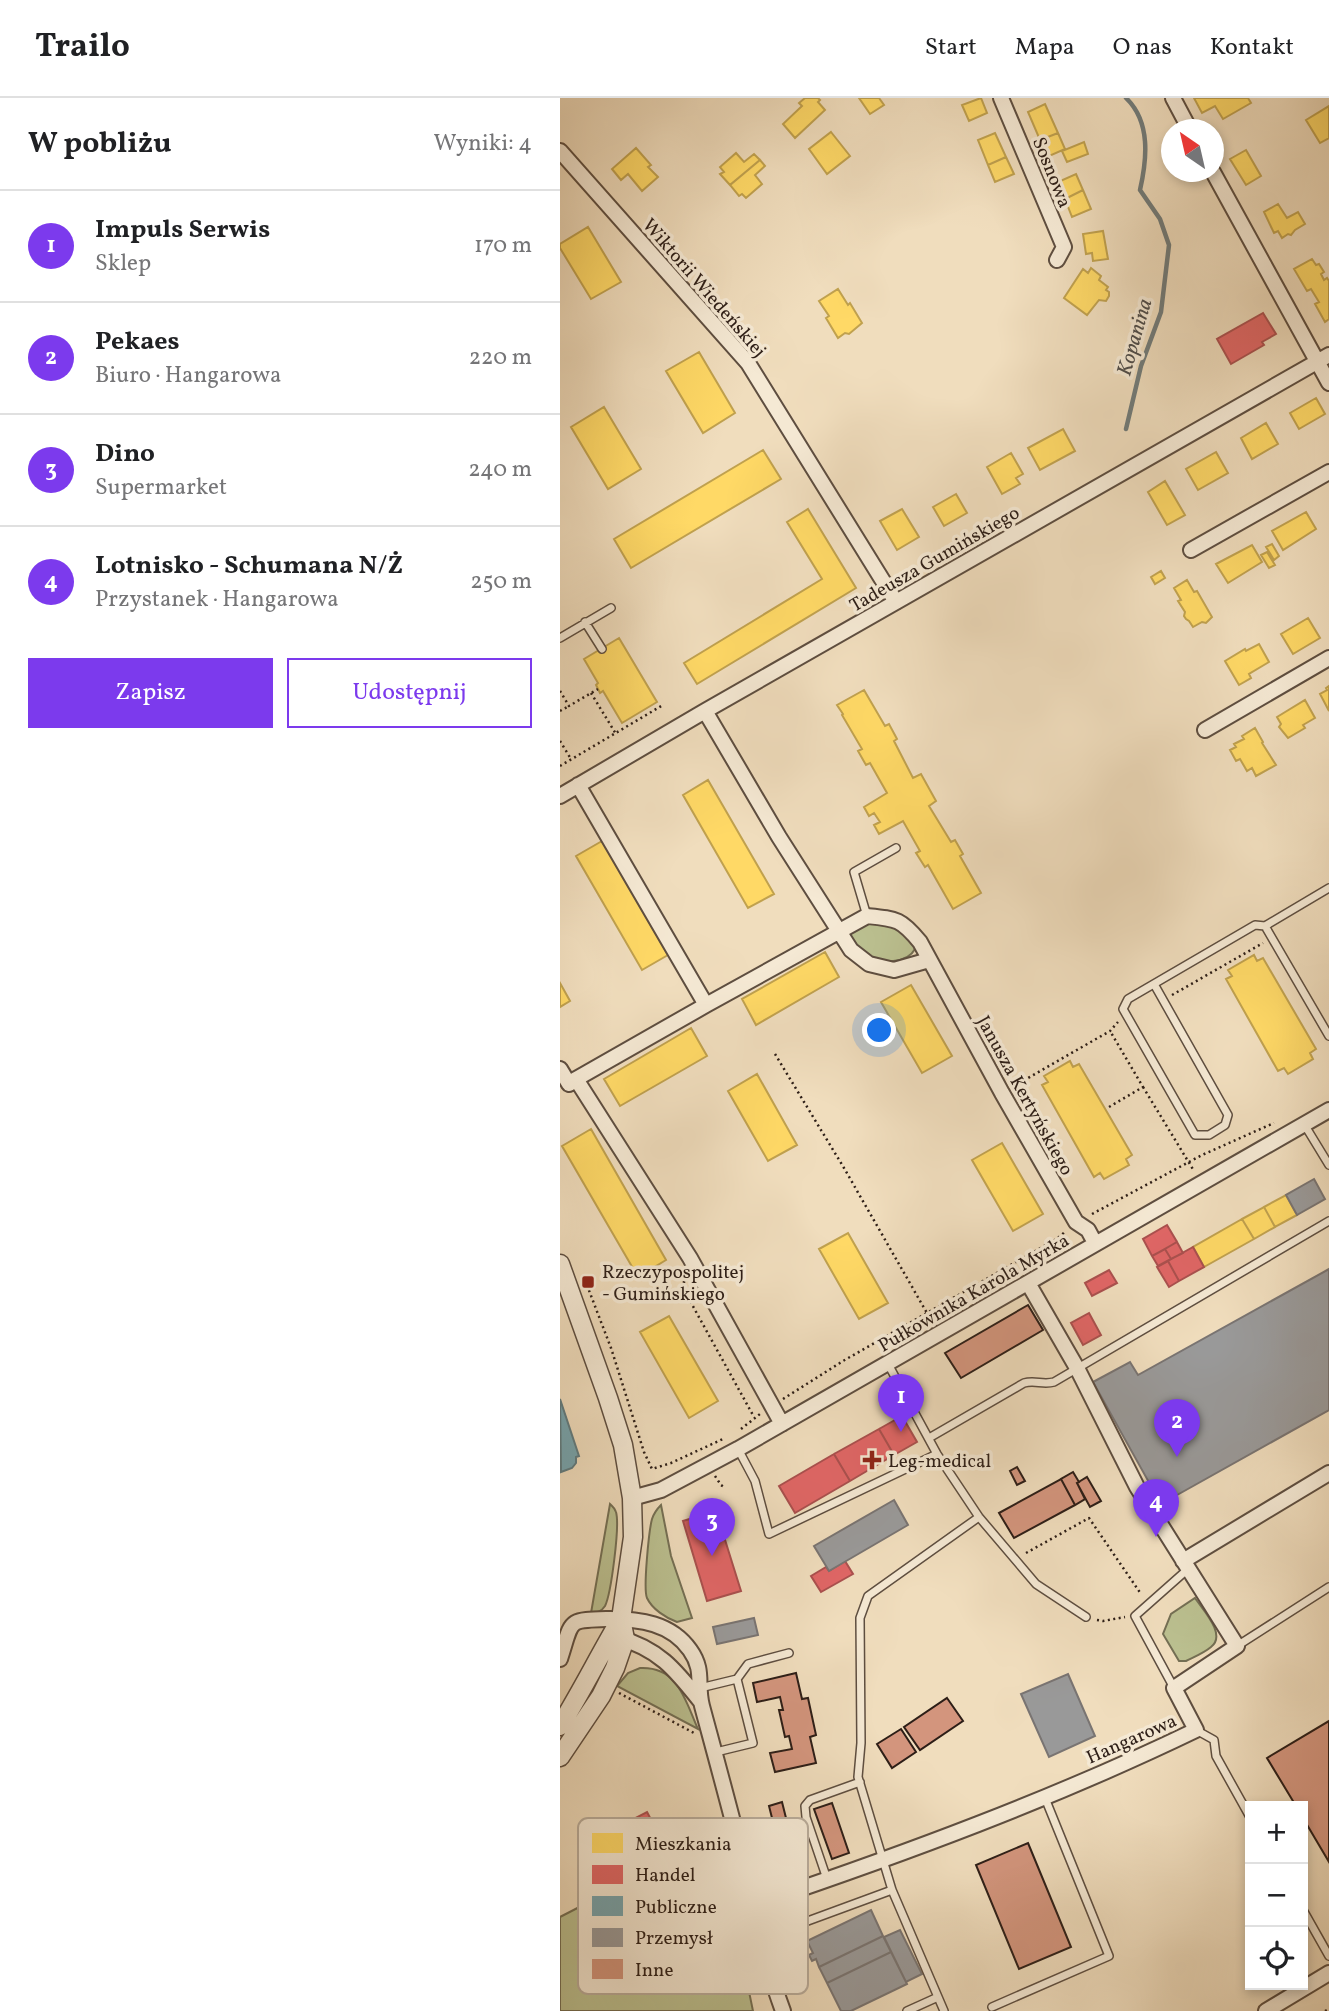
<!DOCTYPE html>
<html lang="pl">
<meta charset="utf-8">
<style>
:root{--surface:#fff;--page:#f6f6f6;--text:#202124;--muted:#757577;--line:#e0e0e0;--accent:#7c3aed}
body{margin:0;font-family:Vollkorn,serif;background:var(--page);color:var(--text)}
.controls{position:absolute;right:21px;bottom:21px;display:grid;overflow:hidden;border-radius:0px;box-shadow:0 4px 10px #0003}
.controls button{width:63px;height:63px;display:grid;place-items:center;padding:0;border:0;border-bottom:2px solid var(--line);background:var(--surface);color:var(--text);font:35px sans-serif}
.compass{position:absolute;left:601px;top:21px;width:63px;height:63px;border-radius:50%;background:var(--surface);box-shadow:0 4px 10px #0003;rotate:326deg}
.you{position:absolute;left:320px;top:933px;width:24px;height:24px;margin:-18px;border:5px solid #fff;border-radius:50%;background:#1a73e8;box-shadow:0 0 0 10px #1a73e833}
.badge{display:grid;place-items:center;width:46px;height:46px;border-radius:50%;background:var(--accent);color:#fff;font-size:23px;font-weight:700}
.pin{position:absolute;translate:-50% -58px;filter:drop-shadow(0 2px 4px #0008)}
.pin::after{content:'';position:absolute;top:37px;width:24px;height:21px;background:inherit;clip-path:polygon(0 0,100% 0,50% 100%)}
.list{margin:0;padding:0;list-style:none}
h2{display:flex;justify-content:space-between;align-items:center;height:91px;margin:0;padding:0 28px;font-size:30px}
h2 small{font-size:23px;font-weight:400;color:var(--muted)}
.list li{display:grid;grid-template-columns:46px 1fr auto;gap:21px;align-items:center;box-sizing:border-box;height:112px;padding:0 28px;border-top:2px solid var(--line)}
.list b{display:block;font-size:26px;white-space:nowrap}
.list p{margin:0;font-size:23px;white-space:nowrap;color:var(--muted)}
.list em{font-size:23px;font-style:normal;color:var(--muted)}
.actions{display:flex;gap:14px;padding:21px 28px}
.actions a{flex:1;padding:16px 0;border:2px solid var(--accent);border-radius:0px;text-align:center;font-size:24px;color:var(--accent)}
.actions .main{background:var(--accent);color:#fff}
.icon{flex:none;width:38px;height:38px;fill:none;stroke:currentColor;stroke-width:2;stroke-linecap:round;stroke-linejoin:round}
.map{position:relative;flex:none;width:769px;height:1913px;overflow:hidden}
header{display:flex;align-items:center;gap:42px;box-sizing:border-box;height:98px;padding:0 35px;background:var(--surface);border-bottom:2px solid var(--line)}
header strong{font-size:33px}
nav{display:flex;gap:38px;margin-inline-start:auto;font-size:24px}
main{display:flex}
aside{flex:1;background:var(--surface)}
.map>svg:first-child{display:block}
.green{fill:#bbc090;stroke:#746f54;stroke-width:2}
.homes{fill:#ffd966;stroke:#c0a14e;stroke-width:2}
.shops{fill:#e06666;stroke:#aa504e;stroke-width:2}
.public{fill:#76a5af;stroke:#607c81;stroke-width:2}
.industry{fill:#999;stroke:#797472;stroke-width:2}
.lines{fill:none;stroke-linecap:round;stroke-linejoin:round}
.stream{stroke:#717b7a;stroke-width:4.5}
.building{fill:#d3957d;stroke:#2d1e17;stroke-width:2}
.service-casing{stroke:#5e4e40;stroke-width:10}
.minor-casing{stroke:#5e4e40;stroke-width:18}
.tertiary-casing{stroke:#5e4e40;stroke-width:21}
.path{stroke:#2d1e17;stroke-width:2.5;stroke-dasharray:2 3.5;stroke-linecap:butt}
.service{stroke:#f5e9d4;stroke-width:7}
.minor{stroke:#f5e9d4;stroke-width:14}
.tertiary{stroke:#f5e9d4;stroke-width:18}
.poi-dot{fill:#8f2418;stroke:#f5e9d4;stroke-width:2.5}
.labels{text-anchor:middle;stroke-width:7;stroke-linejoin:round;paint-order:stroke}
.street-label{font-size:19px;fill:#2d1e17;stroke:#f5e9d4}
.poi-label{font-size:19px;fill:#2d1e17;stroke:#f5e9d4;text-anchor:start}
.water-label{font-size:21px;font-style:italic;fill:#4f4c49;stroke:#f5e9d4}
.key{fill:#f5e9d4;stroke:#b9ac9b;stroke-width:2}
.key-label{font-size:19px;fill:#2d1e17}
</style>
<header>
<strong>Trailo</strong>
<nav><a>Start</a><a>Mapa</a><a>O nas</a><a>Kontakt</a></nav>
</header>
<main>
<aside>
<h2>W pobliżu<small>Wyniki: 4</small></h2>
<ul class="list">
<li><span class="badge">1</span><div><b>Impuls Serwis</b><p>Sklep</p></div><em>170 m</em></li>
<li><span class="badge">2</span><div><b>Pekaes</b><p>Biuro · Hangarowa</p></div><em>220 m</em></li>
<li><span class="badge">3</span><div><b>Dino</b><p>Supermarket</p></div><em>240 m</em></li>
<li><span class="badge">4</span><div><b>Lotnisko - Schumana N/Ż</b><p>Przystanek · Hangarowa</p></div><em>250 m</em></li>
</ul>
<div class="actions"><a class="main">Zapisz</a><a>Udostępnij</a></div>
</aside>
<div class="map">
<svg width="769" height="1913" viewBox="0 0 769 1913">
<rect width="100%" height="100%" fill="#f0ddbd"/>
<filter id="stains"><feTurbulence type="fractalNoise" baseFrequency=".00286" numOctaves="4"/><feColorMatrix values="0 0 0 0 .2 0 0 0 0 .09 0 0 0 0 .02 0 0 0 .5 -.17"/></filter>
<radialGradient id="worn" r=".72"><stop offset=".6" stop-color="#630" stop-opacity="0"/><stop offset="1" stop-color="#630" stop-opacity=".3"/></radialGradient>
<path class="green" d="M312 825C329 826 350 833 355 851 347 866 321 866 307 857 301 854 295 846 289 841V835L296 828Z
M50 1406C53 1409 55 1410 56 1414 60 1428 51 1496 45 1508 41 1514 37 1515 31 1515Z
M101 1407 111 1458 132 1520 117 1524C106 1520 92 1511 87 1500 83 1491 89 1432 92 1421 94 1415 96 1412 101 1407Z
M635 1500C643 1512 667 1537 651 1549 644 1555 634 1559 626 1563H619L603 1536 611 1516Z
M80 1570C118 1568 125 1602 138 1631L57 1588 68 1575Z
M157 1738 193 1913H0V1819Z"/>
<path class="homes" d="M245 0H258L260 2 258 4 265 12 235 40 223 26 242 8 239 5Z
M299 0H319L324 7 310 16Z
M421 0 427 15 409 23 402 7Z
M634 0H688L691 5 663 21 655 8 642 15Z
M485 6 498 35 480 42 468 14Z
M769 8V40L760 45 746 22Z
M271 34 290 58 267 76 249 51Z
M435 35 446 59 428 67 418 42Z
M498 35 505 51 487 59 480 42Z
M524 44 528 56 507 64 502 53Z
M76 50 91 67 88 69 98 79 82 93 68 76 61 82 52 71Z
M686 52 701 78 686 87 670 61Z
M176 55 184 64 194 56 200 62 170 87 160 76 164 74 160 69Z
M446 59 454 76 435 84 428 67Z
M200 62 205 68 195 77 202 86 186 100 182 96 179 98 170 87Z
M516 76 523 92 505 101 498 84Z
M523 92 531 111 512 119 505 101Z
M718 106 727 120 738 114 745 126 735 132 731 137 728 136 722 140 718 133 714 135 704 114Z
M28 129 61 184 31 201 0 150V146Z
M543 133 548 161 533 163 532 155 526 156 523 136Z
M752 161 756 167 759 166 764 174 761 176 764 182 767 180 769 183V221L765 224 755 206 759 204 751 191 747 193 734 171Z
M531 170 541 178 539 182 548 189 546 192 549 194V198L546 203 539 202 527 217 504 200 523 171 528 175Z
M278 191 288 207 290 205 302 225 289 236 285 235 278 240 266 220 269 218 259 203Z
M139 254 175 315 143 335 106 273Z
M756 300 765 316 739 331 730 315Z
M44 309 81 371 48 391 11 329Z
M706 325 718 346 692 361 681 340Z
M503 331 515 353 480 372 468 350Z
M203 352 221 381 71 470 54 441Z
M656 354 668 375 638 392 626 371Z
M451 355 463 376 456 380 460 386 442 396 427 369Z
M605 383 625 417 607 427 588 394Z
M396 396 407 415 384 428 373 409Z
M248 411 296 490 137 586 124 565 262 481 227 424Z
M342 411 359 439 337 452 320 423Z
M746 414 756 431 723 452 712 433Z
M712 446 719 458 714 462 706 449Z
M692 447 702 464 668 485 656 466Z
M707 454 715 467 709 470 701 457Z
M601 473 605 480 595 486 591 479Z
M627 482 634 494 637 493 652 519 646 525 642 524 633 529 629 523 626 521 624 518 625 514 618 503 621 502 614 490Z
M748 520 760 540 733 556 721 536Z
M59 540 97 604 62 625 43 593 40 595 36 587 38 585 24 561Z
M699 546 709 564 689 576 691 580 679 587 665 563 685 551 686 553Z
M769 588V613L760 596 767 592 766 590Z
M304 592 325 628 329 626 337 641 334 643 353 680 361 676 376 703 369 708 391 744 395 742 403 756 400 758 421 795 393 811 368 767 365 769 356 755 360 753 343 723 319 736 314 727 320 724 314 715 309 718 304 709 327 695 310 665 306 667 298 653 302 651 282 617 283 616 277 607Z
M745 602 755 620 743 627 745 630 728 640 719 629 721 626 717 619Z
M695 630 703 644 702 645 716 667 696 678 692 670 687 673 680 661 676 663 670 652 676 649 674 646 684 641 682 638Z
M148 682 214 796 188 810 123 697Z
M42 743 108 857 82 872 16 758Z
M265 854 279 879 196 927 182 901Z
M694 857 697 863 703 860 756 951 750 955 753 961 728 976 724 970 718 973 666 881 672 878 668 872Z
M0 885 10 903 0 909Z
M351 887 392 958 362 975 321 904Z
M131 930 147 958 60 1008 44 981Z
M510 963 513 969 519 966 572 1057 566 1061 569 1067 544 1081 540 1075 534 1079 482 987 488 984 484 978Z
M197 976 237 1047 208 1063 168 993Z
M31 1031 106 1162 78 1179 2 1048Z
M442 1045 483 1116 453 1133 412 1062Z
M726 1097 737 1117 715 1129 704 1109Z
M704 1109 715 1129 694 1141 682 1121Z
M682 1121 694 1141 644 1169 633 1149Z
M288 1135 328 1205 299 1221 259 1151Z
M109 1218 158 1303 129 1320 80 1234Z"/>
<path class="shops" d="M703 215 716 236 702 244 704 247 671 266 657 241Z
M607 1127 617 1144 592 1158 583 1141Z
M617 1144 623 1155 611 1161 605 1151Z
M633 1149 644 1169 619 1183 608 1163Z
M605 1151 611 1161 598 1168 592 1158Z
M608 1163 619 1183 609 1189 597 1169Z
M549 1172 557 1185 532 1198 525 1185Z
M529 1215 541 1237 523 1247 511 1225Z
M342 1318 357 1344 334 1357 319 1331Z
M319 1331 334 1357 290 1383 274 1356Z
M274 1356 290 1383 235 1415 219 1388Z
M156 1413 181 1493 147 1503 123 1423Z
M285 1463 293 1476 261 1494 251 1478 266 1469 269 1473Z
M87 1714 104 1746 42 1778 25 1746Z"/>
<path class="public" d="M0 1301 19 1358 16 1359V1365L12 1370 1 1374Z"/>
<path class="industry" d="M754 1081 765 1101 737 1117 726 1097Z
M769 1171V1312L601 1406 533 1284 570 1264 578 1277Z
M334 1402 348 1427 269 1473 254 1448Z
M194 1520 198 1537 157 1546 153 1529Z
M508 1576 535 1638 489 1659 461 1596Z
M311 1812 323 1838 259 1869 256 1861 252 1863 249 1857 253 1855 247 1843Z
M340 1832 362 1876 346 1884 324 1839Z
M323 1838 331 1854 267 1885 259 1869Z
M331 1854 347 1886 291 1913H281L267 1885Z"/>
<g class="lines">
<path class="stream" d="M566 0C591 24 587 61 580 92L600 121 609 147 601 214 581 268 566 331"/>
</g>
<path class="building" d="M468 1207 483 1232 401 1280 385 1255Z
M457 1369 465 1383 457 1387 450 1373Z
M513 1374 519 1384 517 1385 525 1401 515 1407 501 1381Z
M527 1379 541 1403 530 1409 517 1385Z
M501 1381 515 1407 454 1440 439 1415Z
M236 1575 242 1601 248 1600 256 1637 250 1639 256 1665 215 1674 210 1655 232 1651 229 1638 225 1639 219 1612H223L220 1599 197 1604 193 1585Z
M387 1600 403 1623 360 1652 344 1629Z
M769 1623V1764L743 1720V1708H736L707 1660Z
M341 1631 356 1654 332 1670 317 1646Z
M222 1704 232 1744 230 1741 218 1744 209 1708Z
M272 1705 289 1755 272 1761 254 1711Z
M468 1745 511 1849 459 1871 416 1767Z"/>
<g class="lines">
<defs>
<path id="service" d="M25 524 42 551
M0 540 51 510
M307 818 294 774 336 750
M705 828 769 790
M594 886 668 1017 665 1027 649 1037H635L563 911 568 901 695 827 705 828 769 938
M744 1026 769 1067
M328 1266 377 1356 419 1419 476 1486 526 1519
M369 1340 464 1285C475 1282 483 1287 494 1284L769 1123
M178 1351 195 1383 209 1436 377 1356
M677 1548 769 1489
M140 1590 177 1581 188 1566 229 1555
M614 1590 575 1518 628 1471
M636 1632 654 1642 656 1658 690 1719
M156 1654 193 1645 177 1581
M267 1781 246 1719 245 1708 250 1702 300 1684
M743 1812 769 1858
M245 1824 332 1792
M378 1899 384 1913
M432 1909 549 1858 485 1700
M347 1913 378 1899 332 1792 298 1679 301 1645 300 1520 308 1498 419 1419"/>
<path id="minor" d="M441 0 504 149 497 162
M613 0 630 32
M0 53 188 265 336 504
M653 74 769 285
M631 452 769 374
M145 613 219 739 291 852 309 866 334 872 369 862
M645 632 769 560
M18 687 146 907
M0 698 145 613 769 257
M0 971 9 986 16 981 130 1160 222 1326
M16 981 146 907 307 818C337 821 341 821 360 844L442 995 516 1124 528 1132 535 1145
M72 1400 101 1392 178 1351 769 1012
M623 1463 769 1375
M56 1539C98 1550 115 1571 141 1604
M0 1561C13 1521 6 1522 49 1521 80 1521 111 1525 130 1552 145 1573 136 1586 142 1608 156 1660 170 1711 183 1763 195 1813 205 1865 223 1913
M193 1807C344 1756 493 1701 636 1632L614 1590 677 1548 577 1389 517 1270 468 1185
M706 1913 769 1875"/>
<path id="tertiary" d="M0 1166 48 1300 63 1347 72 1400 73 1439 61 1521 65 1541 55 1570 41 1598 0 1659
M0 1628C22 1593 40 1556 61 1521"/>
</defs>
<use href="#service" class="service-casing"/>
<use href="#minor" class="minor-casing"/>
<use href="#tertiary" class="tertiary-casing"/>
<path class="path" d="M0 593 9 608 38 591
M31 595 56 636
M0 613 9 608
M0 643 11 661
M0 668 103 607
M612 897 703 845
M215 956 284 1070 371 1222
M454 988 550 933 558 924
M583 989 634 1073
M549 1009 583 989 550 933
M532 1116 642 1057 714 1025
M25 1182 51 1250 84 1354 92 1371 111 1365 163 1341
M124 1183V1192L194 1319
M223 1301 283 1263 498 1140 506 1133
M181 1331 200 1316
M155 1378 161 1387 164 1389
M466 1455 529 1420 581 1496
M537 1522 543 1523 565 1519
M59 1595 134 1635
M765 1913 769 1911"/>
<use href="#service" class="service"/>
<use href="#minor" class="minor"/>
<use href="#tertiary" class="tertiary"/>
</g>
<g class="poi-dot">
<rect x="21" y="1177" width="14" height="14" rx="3.5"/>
<path d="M308.5 1351.5h7v7h7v7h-7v7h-7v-7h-7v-7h7z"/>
</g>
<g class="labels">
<g class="street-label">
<text transform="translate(493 74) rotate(68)" y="7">Sosnowa</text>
<text transform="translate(145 189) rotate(49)" y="7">Wiktorii Wiedeńskiej</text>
<text transform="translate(374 460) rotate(-30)" y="7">Tadeusza Gumińskiego</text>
<text transform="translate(466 997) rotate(61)" y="7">Janusza Kertyńskiego</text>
<text transform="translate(413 1194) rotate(-30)" y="7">Pułkownika Karola Myrka</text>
<text transform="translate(571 1640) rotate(-24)" y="7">Hangarowa</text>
</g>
<g class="poi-label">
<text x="42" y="1180">Rzeczypospolitej<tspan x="42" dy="22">- Gumińskiego</tspan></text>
<text x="328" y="1369">Leg-medical</text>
</g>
<g class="water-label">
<text transform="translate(574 239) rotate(-74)" y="7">Kopanina</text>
</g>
</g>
<rect x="18" y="1720" width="230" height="176" rx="10" class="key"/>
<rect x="32" y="1735" width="31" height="20" fill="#ffd966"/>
<rect x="32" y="1767" width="31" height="19" fill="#e06666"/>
<rect x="32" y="1798" width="31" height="20" fill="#76a5af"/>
<rect x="32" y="1830" width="31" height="19" fill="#999"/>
<rect x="32" y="1861" width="31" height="20" fill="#d3957d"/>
<g class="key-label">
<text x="75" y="1752">Mieszkania</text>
<text x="75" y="1783">Handel</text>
<text x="75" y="1815">Publiczne</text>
<text x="75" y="1846">Przemysł</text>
<text x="75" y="1878">Inne</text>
</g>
<rect width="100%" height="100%" filter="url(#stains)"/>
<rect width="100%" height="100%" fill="url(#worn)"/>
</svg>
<div class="controls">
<button>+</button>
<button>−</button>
<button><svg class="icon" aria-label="locate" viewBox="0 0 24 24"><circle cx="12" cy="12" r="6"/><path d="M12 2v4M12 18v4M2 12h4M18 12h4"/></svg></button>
</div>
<svg class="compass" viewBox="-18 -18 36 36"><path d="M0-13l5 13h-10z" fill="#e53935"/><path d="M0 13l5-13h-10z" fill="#757577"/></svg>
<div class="you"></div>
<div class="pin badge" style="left:341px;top:1334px">1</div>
<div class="pin badge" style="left:617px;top:1359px">2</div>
<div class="pin badge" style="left:152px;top:1458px">3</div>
<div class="pin badge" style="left:596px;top:1439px">4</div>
</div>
</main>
